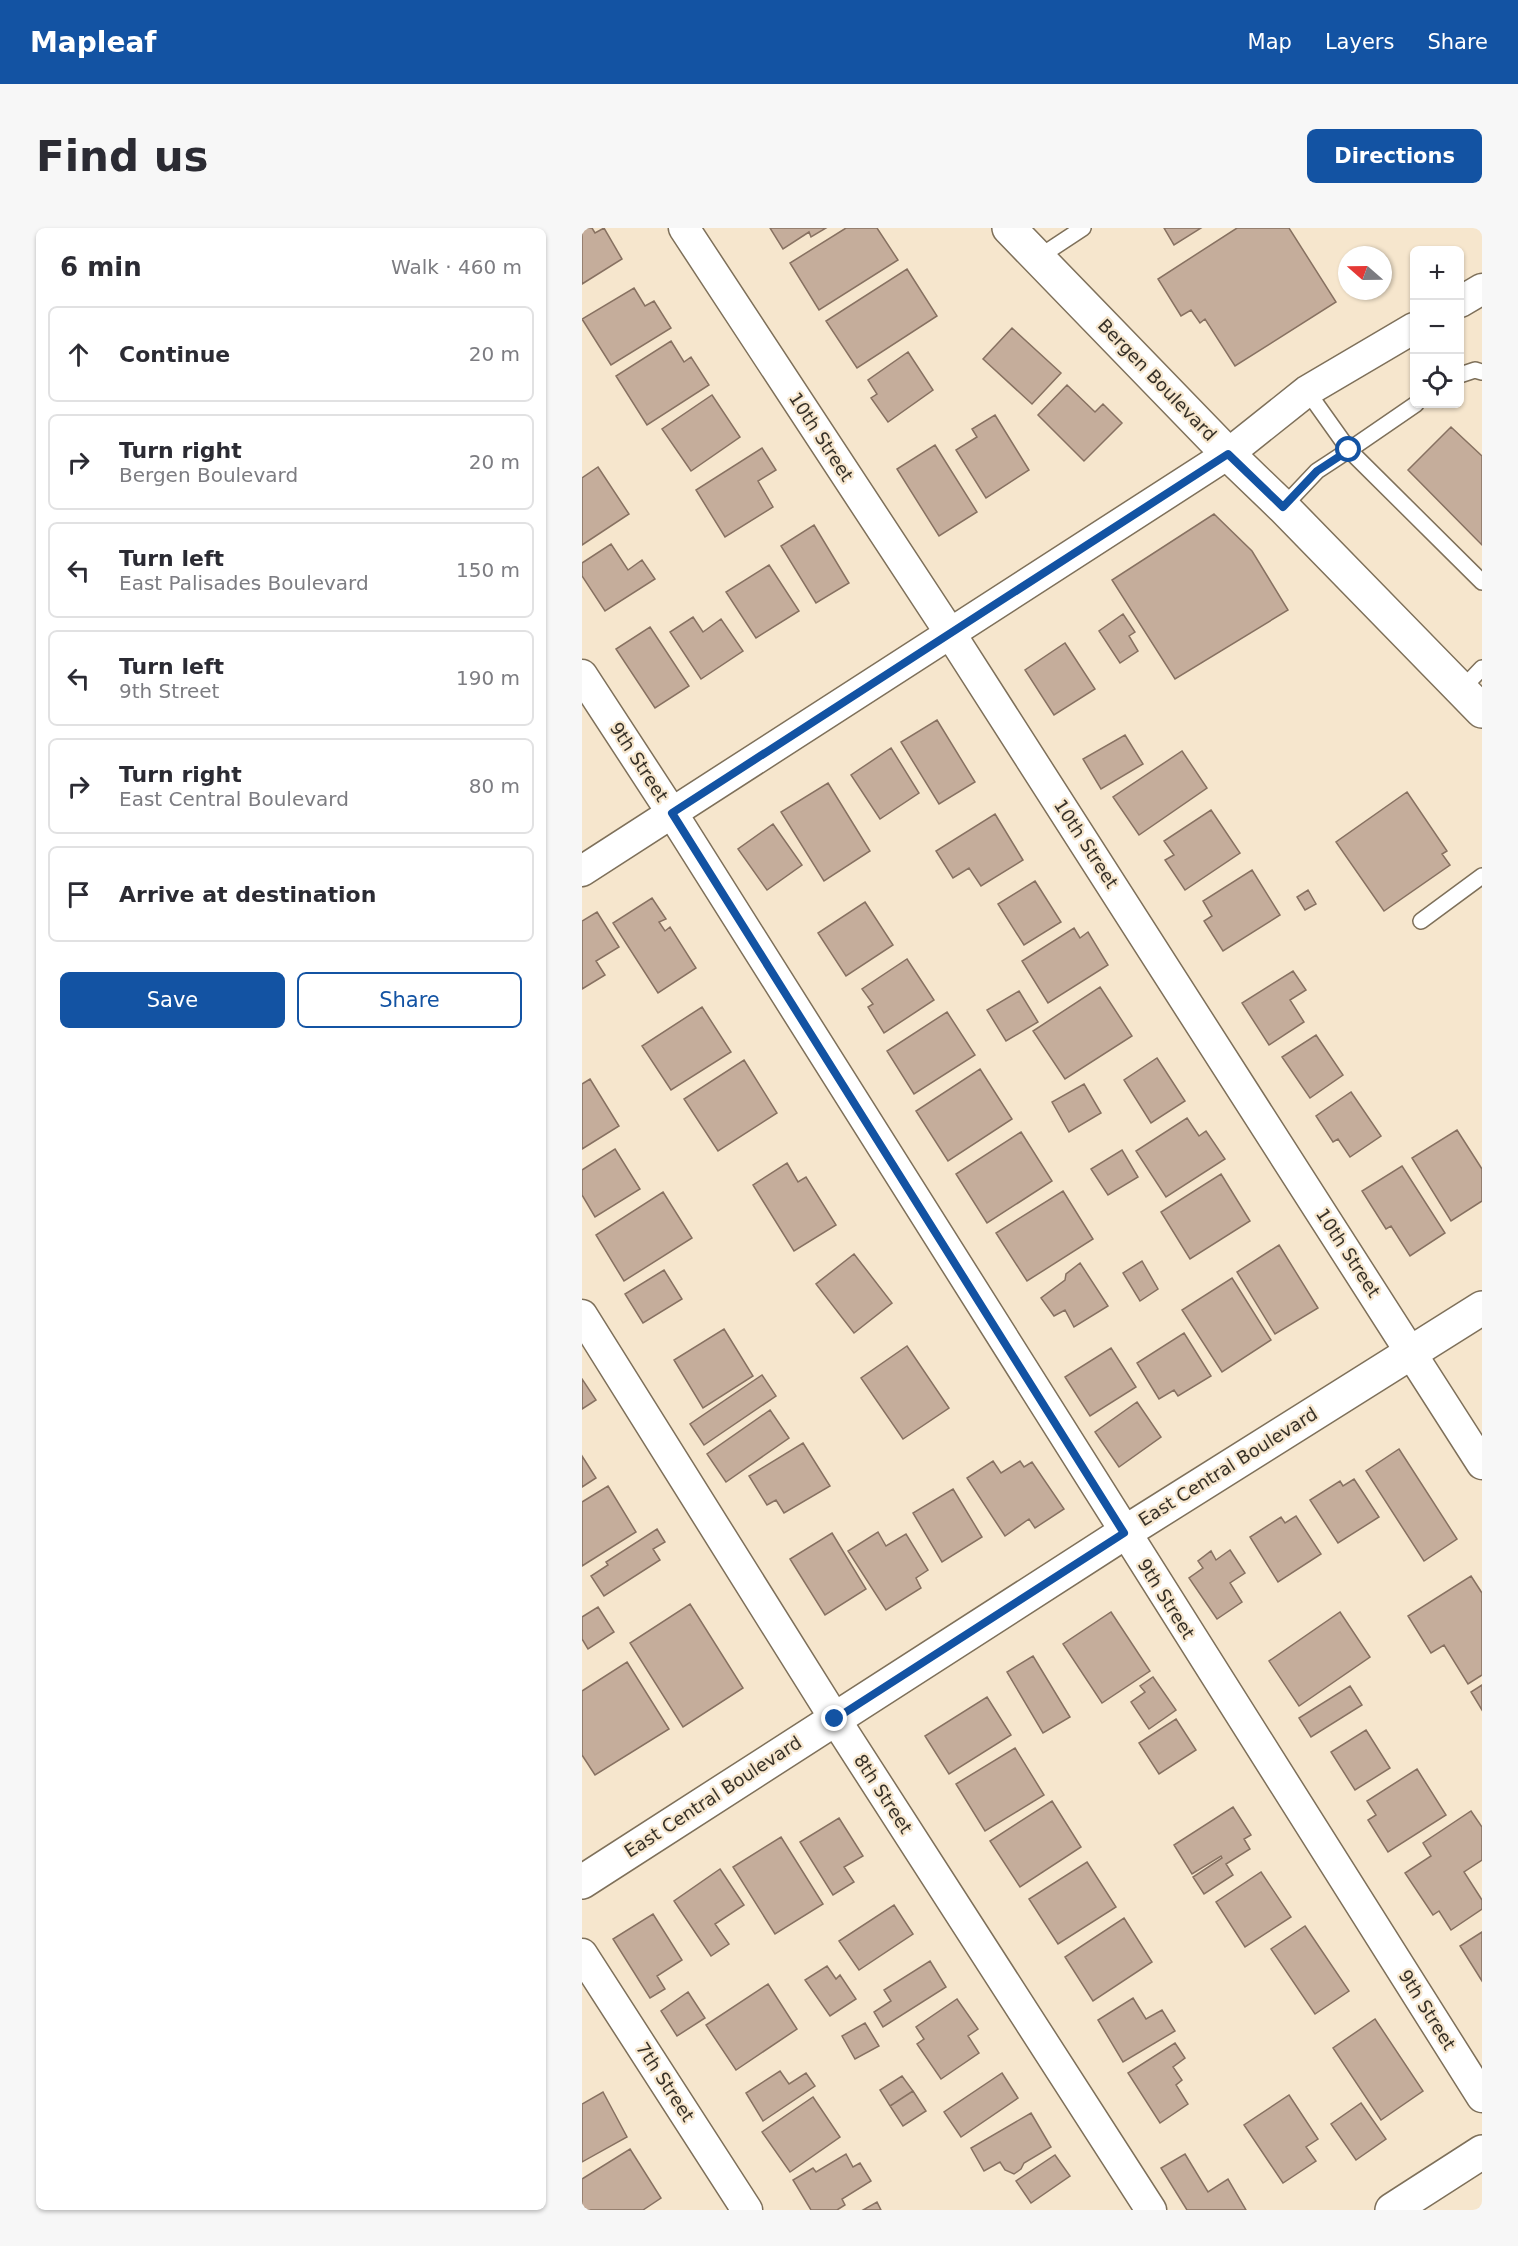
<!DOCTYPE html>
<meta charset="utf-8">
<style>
:root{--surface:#fff;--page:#f7f7f7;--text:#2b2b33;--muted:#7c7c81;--line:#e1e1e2;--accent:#1353a3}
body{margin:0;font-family:"DejaVu Sans",sans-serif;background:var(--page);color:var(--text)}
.controls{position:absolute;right:18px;top:18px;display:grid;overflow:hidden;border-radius:9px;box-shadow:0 2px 4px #0004}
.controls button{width:54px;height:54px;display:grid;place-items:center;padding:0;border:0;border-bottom:2px solid var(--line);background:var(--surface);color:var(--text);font:30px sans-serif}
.compass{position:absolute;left:756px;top:18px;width:54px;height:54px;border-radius:50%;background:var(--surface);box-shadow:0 2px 4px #0004;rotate:290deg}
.stop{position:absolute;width:18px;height:18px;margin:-14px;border:4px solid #1353a3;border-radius:50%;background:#fff}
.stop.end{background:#1353a3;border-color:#fff;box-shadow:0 2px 6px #0008}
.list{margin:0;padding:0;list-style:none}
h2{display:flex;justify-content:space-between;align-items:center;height:78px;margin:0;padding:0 24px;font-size:26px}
h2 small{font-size:20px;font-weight:400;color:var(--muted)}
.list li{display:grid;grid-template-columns:39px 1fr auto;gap:18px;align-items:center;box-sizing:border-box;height:96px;margin:0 12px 12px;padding:0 12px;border:2px solid var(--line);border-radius:9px}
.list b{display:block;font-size:22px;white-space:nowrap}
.list p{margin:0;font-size:20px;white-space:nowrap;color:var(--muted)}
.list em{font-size:20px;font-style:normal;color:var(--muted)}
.actions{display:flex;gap:12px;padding:18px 24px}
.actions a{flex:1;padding:14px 0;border:2px solid var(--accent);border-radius:9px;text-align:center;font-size:21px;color:var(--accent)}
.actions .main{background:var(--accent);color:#fff}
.icon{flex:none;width:33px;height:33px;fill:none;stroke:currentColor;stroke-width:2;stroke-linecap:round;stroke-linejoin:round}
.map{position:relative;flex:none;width:900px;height:1982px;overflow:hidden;border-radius:9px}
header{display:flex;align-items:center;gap:36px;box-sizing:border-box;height:84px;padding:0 30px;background:var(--accent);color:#fff}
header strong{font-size:28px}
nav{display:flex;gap:33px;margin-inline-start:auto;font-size:21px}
.intro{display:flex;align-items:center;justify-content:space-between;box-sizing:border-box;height:144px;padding:0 36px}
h1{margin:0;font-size:42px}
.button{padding:15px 27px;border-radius:9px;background:var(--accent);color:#fff;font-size:21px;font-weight:700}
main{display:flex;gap:36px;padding:0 36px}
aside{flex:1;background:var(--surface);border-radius:9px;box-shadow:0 2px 4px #0004}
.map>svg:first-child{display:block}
.building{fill:#c5ad9b;stroke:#877161;stroke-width:1.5}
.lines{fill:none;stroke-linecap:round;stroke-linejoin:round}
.service-casing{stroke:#7e705a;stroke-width:18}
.minor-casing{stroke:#7e705a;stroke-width:33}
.tertiary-casing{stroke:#7e705a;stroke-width:36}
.secondary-casing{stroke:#7e705a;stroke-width:36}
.primary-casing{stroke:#7e705a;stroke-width:36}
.service{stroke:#fff;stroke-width:15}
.minor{stroke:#fff;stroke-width:30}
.tertiary{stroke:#fff;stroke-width:33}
.secondary{stroke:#fff;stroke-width:33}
.primary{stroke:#fff;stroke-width:33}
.route{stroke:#1353a3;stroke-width:8}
.labels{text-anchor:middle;stroke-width:4.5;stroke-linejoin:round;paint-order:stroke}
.street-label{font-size:18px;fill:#373128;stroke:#f6e6cd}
</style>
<header>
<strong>Mapleaf</strong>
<nav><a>Map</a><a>Layers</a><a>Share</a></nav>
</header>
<div class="intro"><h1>Find us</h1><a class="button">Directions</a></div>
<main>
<aside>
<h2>6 min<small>Walk · 460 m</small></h2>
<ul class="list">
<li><svg class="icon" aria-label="ahead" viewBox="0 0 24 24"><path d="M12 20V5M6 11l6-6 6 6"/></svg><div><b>Continue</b></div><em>20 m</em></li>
<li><svg class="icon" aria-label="right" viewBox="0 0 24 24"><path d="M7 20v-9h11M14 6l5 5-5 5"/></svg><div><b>Turn right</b><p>Bergen Boulevard</p></div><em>20 m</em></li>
<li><svg class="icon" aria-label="left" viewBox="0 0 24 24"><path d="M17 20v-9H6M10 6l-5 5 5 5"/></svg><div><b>Turn left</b><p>East Palisades Boulevard</p></div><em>150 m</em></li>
<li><svg class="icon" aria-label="left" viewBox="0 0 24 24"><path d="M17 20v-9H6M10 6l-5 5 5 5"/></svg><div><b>Turn left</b><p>9th Street</p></div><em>190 m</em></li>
<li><svg class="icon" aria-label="right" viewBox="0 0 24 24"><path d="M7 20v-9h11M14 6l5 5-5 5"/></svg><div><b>Turn right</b><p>East Central Boulevard</p></div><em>80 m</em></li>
<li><svg class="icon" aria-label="arrive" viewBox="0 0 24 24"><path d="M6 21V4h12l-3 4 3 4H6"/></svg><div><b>Arrive at destination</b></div></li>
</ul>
<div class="actions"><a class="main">Save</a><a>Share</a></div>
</aside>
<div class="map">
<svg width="900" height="1982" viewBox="0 0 900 1982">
<rect width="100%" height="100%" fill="#f6e6cd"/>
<path class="building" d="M0 0H10L13 5 22 0 40 31 0 56Z
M188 0H244L229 9 227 4 201 21Z
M264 0H295L316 32 237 82 208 35Z
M582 0H619L592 17Z
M655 0H707L754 74 653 138 623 91 618 95 609 82 599 88 576 51Z
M325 41 355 88 275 140 244 93Z
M52 60 63 78 72 73 89 100 29 137 0 91Z
M430 100 479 145 450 176 401 131Z
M89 113 102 134 109 129 127 157 65 197 34 148Z
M326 124 351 162 306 194 289 170 295 166 286 152Z
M485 157 513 184 521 176 540 195 502 233 456 187Z
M130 167 158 209 109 243 80 201Z
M413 187 447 242 404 270 374 222 395 209 390 201Z
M869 199 900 228V317L826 242Z
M353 217 395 284 357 308 315 241Z
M180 220 194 242 176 253 191 279 143 309 114 262Z
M16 239 47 286 0 317V250Z
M632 286 670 323 706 382 593 451 530 352Z
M232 297 267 355 234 375 199 318Z
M29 316 46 342 60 332 73 351 23 383 0 348V335Z
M187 337 217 383 174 410 144 364Z
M541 386 553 404 547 408 556 423 538 435 517 403Z
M111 389 121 404 139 391 161 423 119 451 88 404Z
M68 399 107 458 73 480 34 421Z
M483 415 513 461 472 487 443 442Z
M355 492 393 554 357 576 319 514Z
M543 507 561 536 519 561 501 531Z
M309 520 337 565 298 591 269 547Z
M600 523 625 560 557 607 531 569Z
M246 555 288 623 242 653 199 584Z
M825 564 865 623 860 626 868 637 802 683 754 614Z
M629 582 658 625 603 662 583 632 592 627 582 613Z
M413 586 441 632 399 658 387 640 371 650 354 623Z
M191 596 220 637 185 662 156 621Z
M670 642 698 687 641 723 622 693 630 688 621 673Z
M453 653 479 694 442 717 416 676Z
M726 662 734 676 723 682 715 669Z
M70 670 84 691 77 694 83 703 88 699 114 740 76 765 31 695Z
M283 674 311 717 264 748 236 705Z
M15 684 37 719 14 733 23 747 0 761V693Z
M492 700 498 710 506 704 526 737 466 775 440 733Z
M325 731 352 772 302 805 286 779 291 776 280 761Z
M711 743 724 762 708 772 722 794 687 817 660 775Z
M518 759 550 808 483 851 451 803Z
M437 763 456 794 424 813 405 782Z
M120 779 149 824 89 862 60 818Z
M365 784 393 827 332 866 305 823Z
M734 807 761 847 728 870 700 829Z
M575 830 603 873 569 895 542 852Z
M162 832 195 885 136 923 102 871Z
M398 841 430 891 366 933 334 883Z
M8 851 37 898 0 921V856Z
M502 856 519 885 487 904 470 874Z
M769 864 799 908 768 929 756 911 751 914 734 888Z
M605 890 617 908 624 903 643 931 584 969 554 923Z
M875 902 900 941V973L869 993 830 930Z
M439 904 470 953 405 995 374 946Z
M33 921 58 961 13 989 0 967V942Z
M540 922 556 949 526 967 509 941Z
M205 935 216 954 224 949 254 997 212 1023 171 957Z
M820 938 863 1005 828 1028 809 998 804 1001 780 963Z
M639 946 668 993 608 1031 579 984Z
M481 963 511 1011 445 1053 414 1005Z
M81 964 110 1010 42 1053 14 1007Z
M697 1017 736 1080 693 1106 655 1044Z
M272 1026 310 1075 272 1105 234 1056Z
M560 1033 576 1061 558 1073 541 1045Z
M498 1035 526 1078 492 1099 483 1082 472 1088 459 1070 483 1052 484 1046Z
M82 1042 100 1071 61 1095 43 1066Z
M650 1050 689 1112 640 1144 600 1082Z
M142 1101 171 1148 121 1180 92 1132Z
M602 1105 629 1148 596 1168 592 1162 577 1171 555 1135Z
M325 1118 367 1180 321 1211 279 1150Z
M529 1120 554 1159 508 1188 483 1149Z
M180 1147 194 1168 122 1217 108 1196Z
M0 1151 14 1172 0 1181Z
M555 1174 579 1209 537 1239 513 1204Z
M188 1182 207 1210 144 1254 125 1226Z
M221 1215 248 1258 202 1285 194 1272 185 1277 167 1248Z
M817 1221 875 1311 842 1333 784 1243Z
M0 1228 14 1250 0 1259Z
M411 1233 419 1245 438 1233 442 1239 450 1234 482 1281 453 1300 447 1291 423 1308 385 1250Z
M772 1251 797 1289 756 1315 728 1272 758 1253 761 1258Z
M26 1258 54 1304 0 1338V1274Z
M371 1261 400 1309 360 1334 331 1285Z
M714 1288 739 1326 696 1354 668 1309 699 1289 703 1295Z
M75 1301 83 1314 71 1321 78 1332 22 1368 9 1348 26 1337 24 1334Z
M296 1304 304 1318 324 1306 346 1342 334 1350 339 1360 304 1382 266 1323Z
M250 1305 284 1361 243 1387 208 1331Z
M648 1322 663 1345 648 1355 660 1374 635 1391 607 1350 621 1340 616 1333 629 1323 634 1332Z
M889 1348 900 1365V1447L886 1456 862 1417 849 1425 826 1388Z
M108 1376 161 1460 101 1499 48 1415Z
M16 1379 32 1404 6 1421 0 1411V1389Z
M529 1384 568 1443 520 1475 481 1416Z
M758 1384 788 1429 717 1478 687 1433Z
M451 1428 488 1489 461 1505 425 1444Z
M45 1434 87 1501 13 1547 0 1527V1463Z
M571 1449 594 1482 567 1501 549 1474 563 1464 558 1458Z
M900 1457V1482L889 1464Z
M768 1458 780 1477 729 1509 717 1490Z
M405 1469 429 1507 367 1546 343 1508Z
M594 1491 614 1522 577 1546 557 1515Z
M784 1502 808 1540 773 1562 749 1524Z
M433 1520 462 1567 403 1603 374 1556Z
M835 1541 864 1587 806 1624 786 1592 794 1587 785 1573Z
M470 1573 499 1619 438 1659 408 1613Z
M651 1579 669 1607 662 1611 668 1621 644 1636 651 1647 622 1666 611 1649 640 1630 639 1628 610 1646 592 1617Z
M889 1583 900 1599V1632L882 1644 900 1672V1681L869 1702 857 1683 851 1687 823 1645 849 1628 841 1615Z
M257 1590 281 1628 262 1639 272 1654 251 1667 218 1614Z
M199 1609 241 1676 193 1706 151 1639Z
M505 1634 534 1679 476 1716 447 1671Z
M138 1641 162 1677 133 1696 147 1716 129 1728 92 1673Z
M679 1644 709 1689 663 1719 634 1674Z
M312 1677 331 1706 277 1742 257 1713Z
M71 1686 100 1732 75 1748 83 1761 68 1770 31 1711Z
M542 1690 570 1734 511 1773 483 1729Z
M723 1698 767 1763 733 1786 689 1721Z
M900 1704V1753L878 1718Z
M348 1733 364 1759 301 1799 292 1784 309 1773 302 1762Z
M245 1738 254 1751 258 1747 274 1771 248 1788 223 1752Z
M186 1756 215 1801 154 1842 124 1797Z
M106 1764 123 1790 95 1808 79 1783Z
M551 1770 564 1791 580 1782 593 1803 541 1834 516 1792Z
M375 1771 396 1801 386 1808 397 1825 359 1851 335 1816 342 1811 334 1799Z
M793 1791 841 1863 799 1892 751 1820Z
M283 1795 297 1818 273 1831 260 1808Z
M593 1815 603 1830 591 1839 600 1852 594 1857 606 1876 578 1895 546 1845Z
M198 1843 207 1856 224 1845 233 1858 181 1893 164 1865Z
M420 1845 436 1870 379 1909 362 1884Z
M320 1848 331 1863 308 1878 298 1862Z
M331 1863 344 1883 321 1898 308 1878Z
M21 1864 45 1909 0 1934V1876Z
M707 1867 736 1911 724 1919 734 1933 701 1955 662 1897Z
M231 1869 258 1909 208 1944 180 1904Z
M779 1875 804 1911 774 1932 749 1896Z
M449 1885 469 1919 442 1935 439 1941 432 1946 423 1942 418 1934 402 1943 389 1920Z
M48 1921 79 1970 61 1982H0V1951Z
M264 1926 271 1939 278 1935 289 1953 260 1971 263 1977 255 1982H229L211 1952 231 1940 234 1944Z
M603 1926 626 1964 646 1951 664 1982H605L579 1940Z
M473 1927 488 1948 449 1975 434 1953Z
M295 1974 299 1982H281Z"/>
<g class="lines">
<defs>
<path id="service" d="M457 29 501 0
M878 147 893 142 900 144
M725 163 767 222 834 176
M701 279 735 243 767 222 900 354
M879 462 900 440
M839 693 900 648"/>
<path id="minor" d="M102 0 368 405 900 1236
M878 74 900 61
M0 447 90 585 900 1869
M0 643 646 226 725 163 832 100
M0 1087 253 1491 569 1982
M0 1726 165 1982"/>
<path id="tertiary" d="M810 1982 900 1924"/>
<path id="secondary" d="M0 1654 542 1305 900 1080"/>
<path id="primary" d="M427 0 646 226 701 279 900 483"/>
</defs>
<use href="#service" class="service-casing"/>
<use href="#minor" class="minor-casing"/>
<use href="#tertiary" class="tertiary-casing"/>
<use href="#secondary" class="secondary-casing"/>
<use href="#primary" class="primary-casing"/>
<use href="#service" class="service"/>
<use href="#minor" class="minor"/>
<use href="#tertiary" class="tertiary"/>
<use href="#secondary" class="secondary"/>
<use href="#primary" class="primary"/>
</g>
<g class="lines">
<path class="route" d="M253 1491 542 1305 90 585 646 226 701 279 735 243 767 222"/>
</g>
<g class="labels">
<g class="street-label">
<text transform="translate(575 152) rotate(46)" y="6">Bergen Boulevard</text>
<text transform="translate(239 209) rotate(57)" y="6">10th Street</text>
<text transform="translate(57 534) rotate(57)" y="6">9th Street</text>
<text transform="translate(504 616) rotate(57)" y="6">10th Street</text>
<text transform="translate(766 1025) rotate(57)" y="6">10th Street</text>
<text transform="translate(646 1239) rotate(-32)" y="6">East Central Boulevard</text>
<text transform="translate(584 1371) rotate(58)" y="6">9th Street</text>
<text transform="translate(301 1566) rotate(57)" y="6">8th Street</text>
<text transform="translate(131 1569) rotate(-33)" y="6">East Central Boulevard</text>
<text transform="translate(845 1782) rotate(58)" y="6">9th Street</text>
<text transform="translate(83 1854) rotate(57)" y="6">7th Street</text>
</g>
</g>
</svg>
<div class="controls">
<button>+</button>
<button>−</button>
<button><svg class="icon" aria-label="locate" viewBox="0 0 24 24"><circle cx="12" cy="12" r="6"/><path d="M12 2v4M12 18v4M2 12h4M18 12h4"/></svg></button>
</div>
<svg class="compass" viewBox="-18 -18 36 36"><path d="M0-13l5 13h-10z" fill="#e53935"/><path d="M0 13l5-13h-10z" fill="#7c7c81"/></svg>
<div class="stop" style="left:767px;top:222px"></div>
<div class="stop end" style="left:253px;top:1491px"></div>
</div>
</main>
